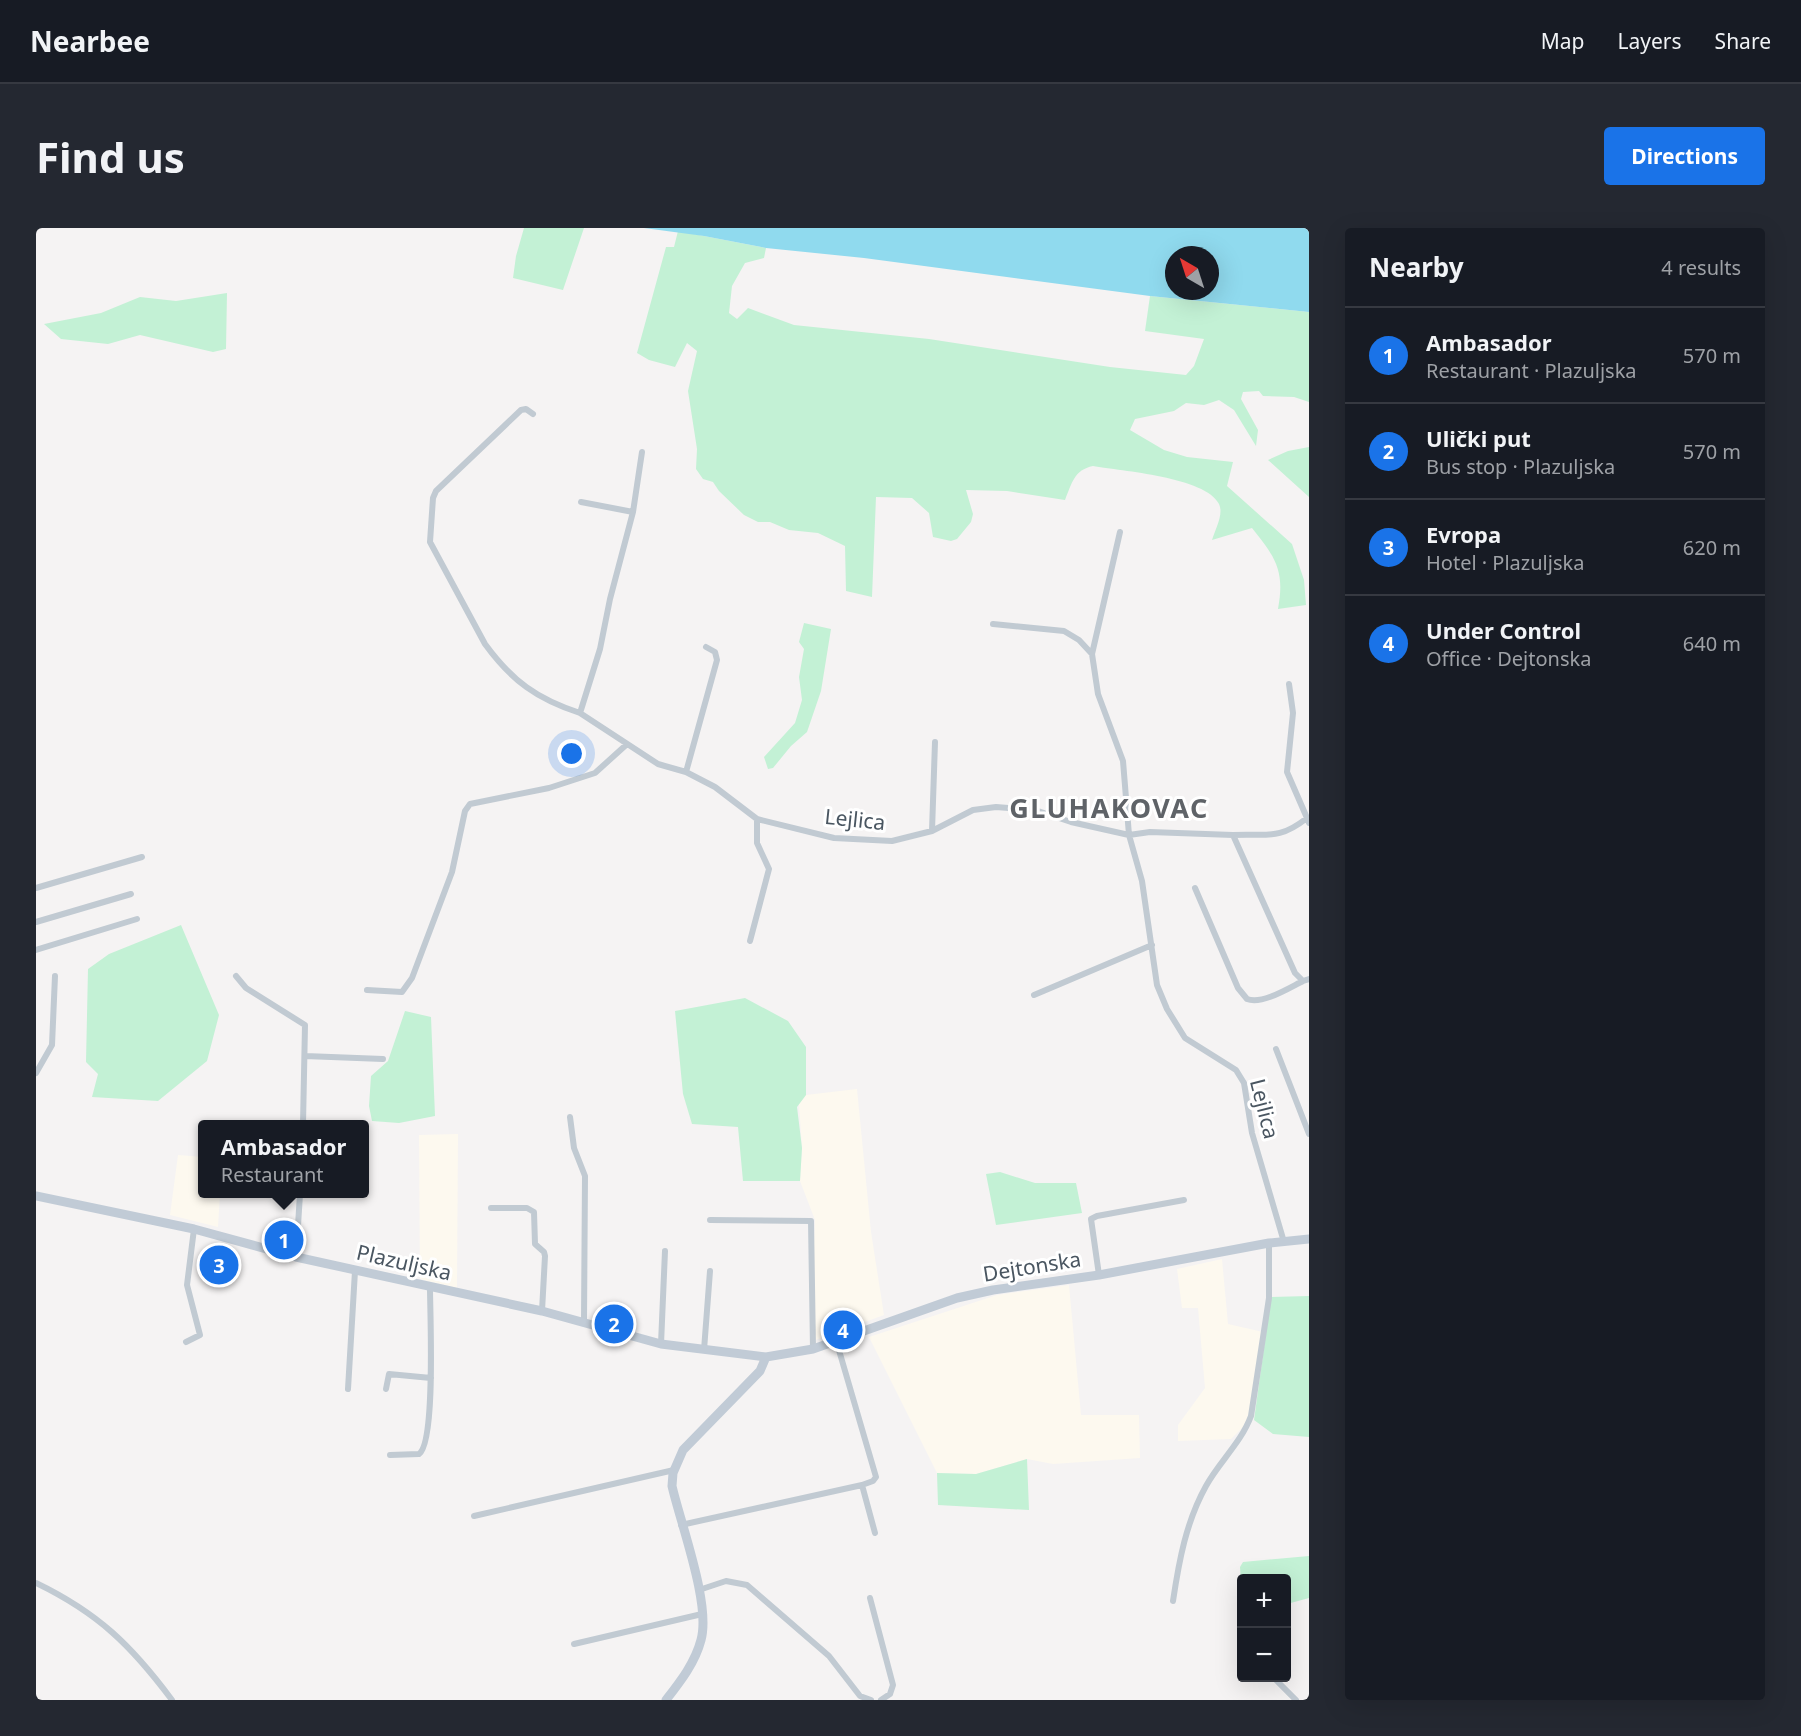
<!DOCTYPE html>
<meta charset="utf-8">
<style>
:root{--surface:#171b24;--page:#242831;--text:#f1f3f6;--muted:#9ea1a6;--line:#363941;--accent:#1a73e8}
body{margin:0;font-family:"Noto Sans",sans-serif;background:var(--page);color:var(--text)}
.controls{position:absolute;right:18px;bottom:18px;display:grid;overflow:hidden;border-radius:6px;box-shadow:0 6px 24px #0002}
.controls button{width:54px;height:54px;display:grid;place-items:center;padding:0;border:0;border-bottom:2px solid var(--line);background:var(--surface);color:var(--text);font:30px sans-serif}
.compass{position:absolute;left:1129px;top:18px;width:54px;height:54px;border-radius:50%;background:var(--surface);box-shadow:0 6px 24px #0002;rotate:321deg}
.you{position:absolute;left:536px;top:526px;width:21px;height:21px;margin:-15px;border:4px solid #fff;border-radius:50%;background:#1a73e8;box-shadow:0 0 0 9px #1a73e833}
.badge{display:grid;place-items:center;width:39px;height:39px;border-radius:50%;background:var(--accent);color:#fff;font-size:20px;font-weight:700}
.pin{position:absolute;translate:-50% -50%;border:3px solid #fff;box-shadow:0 2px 6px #0006}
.popup{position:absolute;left:162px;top:892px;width:171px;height:78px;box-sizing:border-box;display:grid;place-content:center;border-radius:6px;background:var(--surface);filter:drop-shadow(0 2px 4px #0005);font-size:20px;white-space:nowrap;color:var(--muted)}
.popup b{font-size:22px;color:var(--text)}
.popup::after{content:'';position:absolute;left:50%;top:100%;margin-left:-12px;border:12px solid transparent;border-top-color:var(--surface)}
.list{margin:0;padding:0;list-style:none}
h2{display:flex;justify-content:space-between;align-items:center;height:78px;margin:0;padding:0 24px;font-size:26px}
h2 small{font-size:20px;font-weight:400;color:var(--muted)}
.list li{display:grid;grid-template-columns:39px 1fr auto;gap:18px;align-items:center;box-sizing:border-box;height:96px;padding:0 24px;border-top:2px solid var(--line)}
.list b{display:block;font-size:22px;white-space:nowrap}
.list p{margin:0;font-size:20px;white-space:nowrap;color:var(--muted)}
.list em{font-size:20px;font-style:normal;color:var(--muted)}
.map{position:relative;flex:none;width:1273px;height:1472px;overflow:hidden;border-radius:6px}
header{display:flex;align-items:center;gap:36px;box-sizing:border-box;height:84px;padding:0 30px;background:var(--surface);border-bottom:2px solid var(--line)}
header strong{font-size:28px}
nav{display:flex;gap:33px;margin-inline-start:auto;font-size:21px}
.intro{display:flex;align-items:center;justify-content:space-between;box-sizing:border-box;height:144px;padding:0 36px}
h1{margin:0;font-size:42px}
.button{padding:15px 27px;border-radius:6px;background:var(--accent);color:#fff;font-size:21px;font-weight:700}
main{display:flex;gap:36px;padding:0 36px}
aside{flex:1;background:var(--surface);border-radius:6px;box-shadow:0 6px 24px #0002}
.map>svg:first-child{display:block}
.commercial{fill:#fdf9ef}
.green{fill:#c3f1d5}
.water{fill:#90daee;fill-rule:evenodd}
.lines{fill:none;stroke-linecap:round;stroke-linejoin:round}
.street{stroke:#c1cad2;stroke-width:6}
.secondary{stroke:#c1cbd6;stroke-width:9}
.labels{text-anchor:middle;stroke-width:6;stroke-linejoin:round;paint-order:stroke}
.street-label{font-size:21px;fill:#4a5661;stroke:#fff}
.district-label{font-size:27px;font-weight:bold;letter-spacing:1.5px;fill:#5f6368;stroke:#fff}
</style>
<header>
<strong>Nearbee</strong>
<nav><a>Map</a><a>Layers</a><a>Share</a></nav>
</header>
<div class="intro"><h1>Find us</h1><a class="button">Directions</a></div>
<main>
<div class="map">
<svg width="1273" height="1472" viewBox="0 0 1273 1472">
<rect width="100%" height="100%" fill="#f5f3f3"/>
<path class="commercial" d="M821 861 835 1004 848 1087 774 1114 779 992 764 953 766 920 763 876 770 867Z
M422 906 421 1060 384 1051 383 907Z
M142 927 167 929V966H184L182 999 134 987Z
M1186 1031 1192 1096 1227 1104 1213 1193 1195 1211 1142 1213V1197L1169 1160 1162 1080H1146L1141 1041Z
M1033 1057 1045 1187H1103L1104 1230 1017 1236 991 1231 940 1246 901 1245 833 1109 961 1067Z"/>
<path class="green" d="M488 0H548L527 62 477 50 480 28Z
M642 3 730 20 728 30 709 35 696 58 693 85 701 91 712 80 758 97 893 111 1074 139 1150 147 1158 138 1168 111 1109 103 1114 68 1273 84V174L1258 169 1227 168 1223 163 1207 164 1205 171 1222 202 1220 218 1198 182 1183 172 1168 177 1150 175 1138 183 1099 191 1094 202 1128 222 1151 229 1197 234 1191 258 1256 316 1268 352 1270 377 1242 381C1249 343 1240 330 1216 300L1176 312C1179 302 1188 286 1183 276 1170 249 1085 243 1057 238 1038 242 1036 255 1029 272L971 263 930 262 937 286 935 294 921 311 915 313 897 309 893 285 876 270 840 269 836 369 810 363 809 318 782 305 753 302 734 294H722L708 287 683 263 677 254 667 251 660 241 661 221 652 163 661 123 651 115 639 139 613 132 601 125 630 19H638Z
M191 65 190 121 177 124 104 107 72 116 25 111 8 96 65 85 104 69 140 73Z
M1273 219V269L1232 232 1252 223Z
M768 395 795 401 785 463 771 504 755 518 737 540 732 541 728 529 759 495 766 472 763 449 768 421 763 414Z
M145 697 183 787 171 833 122 873 56 869 62 846 50 834 52 741 73 726Z
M709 770 752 793 770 819V867L761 879 766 920 764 953H707L702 899 656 896 647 866 639 783Z
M369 783 395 789 399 888 363 895 336 893 333 878 335 848 352 833Z
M964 944 999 955H1040L1046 985 960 997 950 946Z
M1273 1068V1209L1237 1206 1218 1192 1235 1069Z
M991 1231 993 1282 902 1277 901 1245 940 1246Z
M1273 1328V1370L1251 1376 1250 1350H1206L1205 1353 1204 1339 1207 1334Z"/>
<path class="water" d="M608 0H1273V84L1114 68 828 30 730 20 668 8ZM1138 27H1174V63H1138Z"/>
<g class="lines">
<path class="street" d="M497 186 490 181 485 182 400 263 397 270 394 314 449 416C476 453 501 471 544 485
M606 224 597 284 574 371 564 421 544 485 622 536 650 544 679 559 721 591 798 610 856 613 896 603 937 582 960 579 999 582 1035 594 1093 607 1114 604 1197 607 1259 745 1267 753 1273 751
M545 274 597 284
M957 396 1028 403 1043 412 1056 426 1062 466 1087 533 1093 607 1106 653 1121 757 1131 781 1149 810 1200 842 1208 855 1216 905 1248 1014
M1056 426 1084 304
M1253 456 1257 485 1251 544 1271 590
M650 544 681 432 679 424 670 419
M896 603 899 514
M1197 607C1231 605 1242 613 1271 590L1273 595
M0 660 106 629
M1159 660 1202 760 1211 771C1226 777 1253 760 1267 753
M0 694 95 666
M714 713 733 641 721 615V591
M0 722 101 691
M200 748 210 760 269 797 267 896
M331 762 366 764 376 750 416 644 429 583 434 576 513 560 559 545 590 517
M998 767 1116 717
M1240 821 1273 906
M269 828 347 831
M0 845 16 817 19 748
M534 889 538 920 549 948 548 1093
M455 980H491L498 984 499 1016 508 1024 509 1028 506 1083
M674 992 775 993 777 1121
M260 1029 264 966
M1063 1047 1055 991 1061 988 1148 972
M800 1112 840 1249 837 1253 826 1257 839 1305
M150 1114 164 1107 151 1057 158 1001
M625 1116 629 1023
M668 1122 674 1043
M312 1161 319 1043
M350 1161 353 1146 395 1150
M354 1227 383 1226C400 1214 394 1086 394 1060
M438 1288 638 1242
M645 1297 826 1257
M0 1355C62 1385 95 1417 136 1472
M663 1362 690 1353 711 1357 793 1428 824 1468 835 1472
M834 1370 857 1457 854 1466 845 1472
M1137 1373C1143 1333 1150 1294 1170 1258 1183 1234 1205 1215 1215 1188L1233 1070V1015
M538 1416 666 1386
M1238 1450 1260 1472"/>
<path class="secondary" d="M0 968 158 1001 260 1029 506 1083 625 1116 730 1129 777 1121 921 1070 957 1062 1063 1047 1233 1015 1273 1011
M630 1472C644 1454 659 1435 665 1412 675 1376 645 1297 636 1258L637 1245 647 1222 724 1143 730 1129"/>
</g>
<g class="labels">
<g class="street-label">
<text transform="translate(819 592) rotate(6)" y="7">Lejlica</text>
<text transform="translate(1228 881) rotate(76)" y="7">Lejlica</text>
<text transform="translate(368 1035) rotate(13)" y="7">Plazuljska</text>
<text transform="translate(996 1039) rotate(-9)" y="7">Dejtonska</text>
</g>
<g class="district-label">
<text x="1073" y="590">GLUHAKOVAC</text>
</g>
</g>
</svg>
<div class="controls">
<button>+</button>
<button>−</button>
</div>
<svg class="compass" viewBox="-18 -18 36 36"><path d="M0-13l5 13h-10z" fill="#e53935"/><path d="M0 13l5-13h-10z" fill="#9ea1a6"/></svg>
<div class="you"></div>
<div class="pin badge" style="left:248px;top:1012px">1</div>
<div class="popup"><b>Ambasador</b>Restaurant</div>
<div class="pin badge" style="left:578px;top:1096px">2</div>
<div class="pin badge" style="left:183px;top:1037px">3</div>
<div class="pin badge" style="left:807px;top:1102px">4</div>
</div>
<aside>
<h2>Nearby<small>4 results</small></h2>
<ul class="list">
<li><span class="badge">1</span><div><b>Ambasador</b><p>Restaurant · Plazuljska</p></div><em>570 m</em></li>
<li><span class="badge">2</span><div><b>Ulički put</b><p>Bus stop · Plazuljska</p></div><em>570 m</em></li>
<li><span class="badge">3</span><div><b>Evropa</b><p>Hotel · Plazuljska</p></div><em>620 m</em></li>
<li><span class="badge">4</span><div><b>Under Control</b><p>Office · Dejtonska</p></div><em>640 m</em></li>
</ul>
</aside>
</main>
